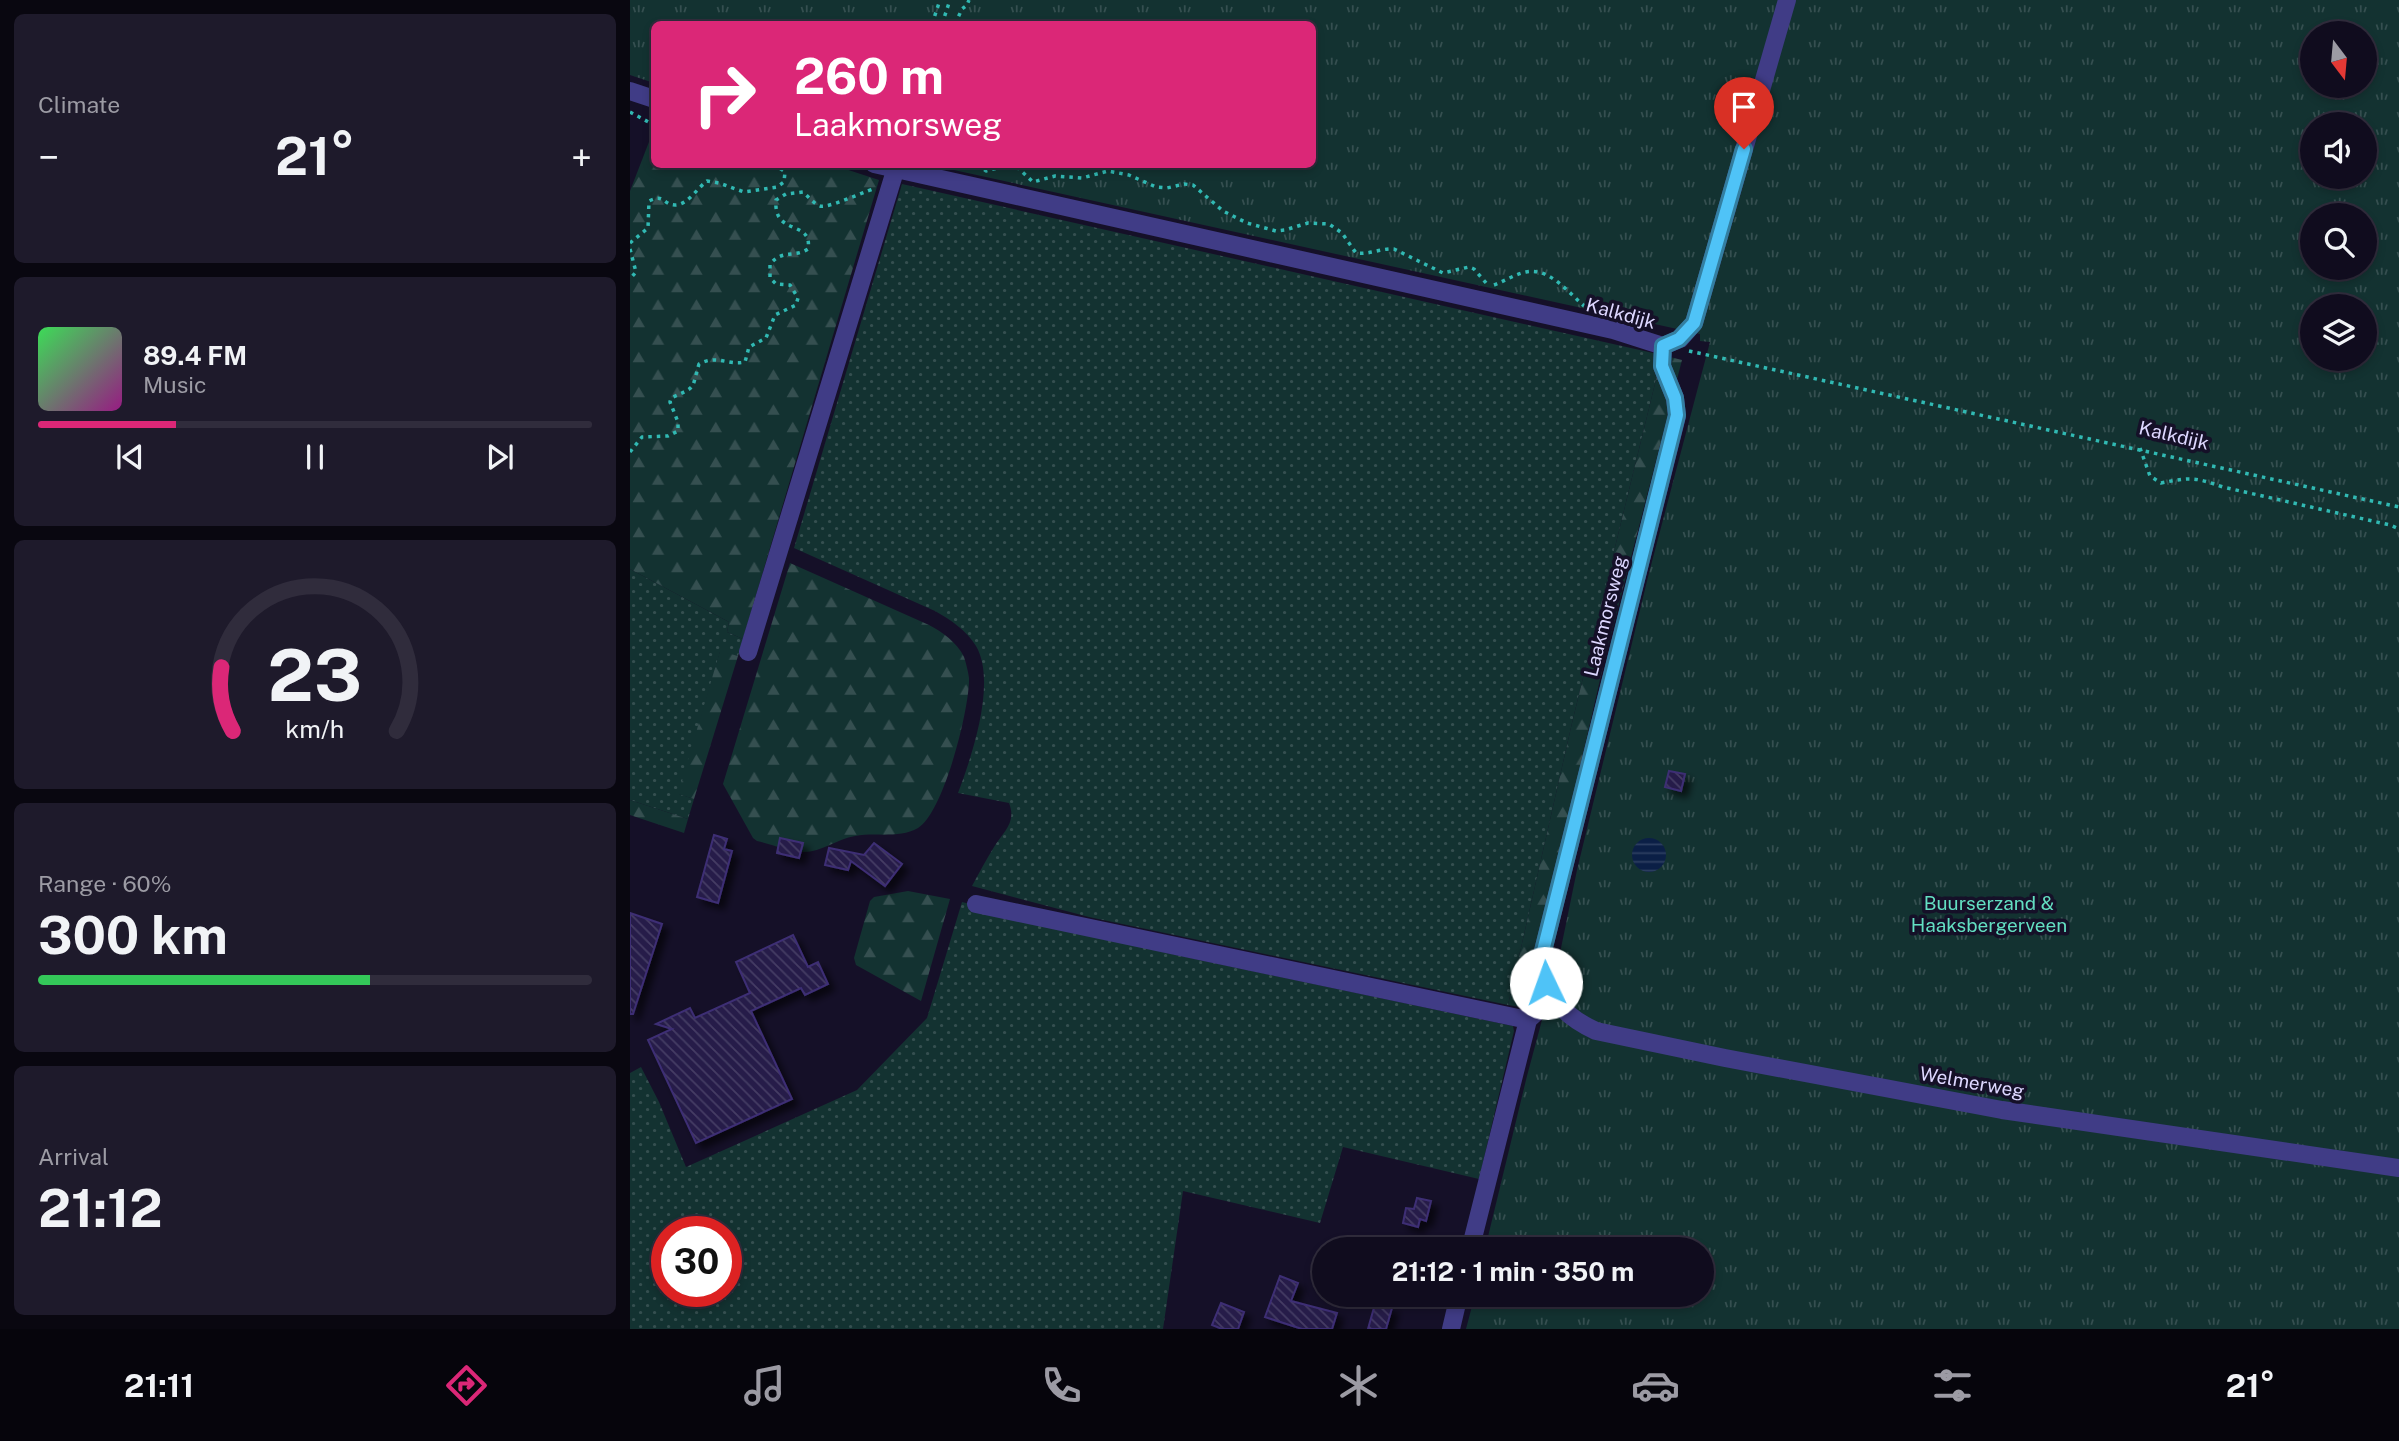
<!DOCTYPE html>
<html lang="en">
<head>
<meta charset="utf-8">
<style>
	body { margin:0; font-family:"Public Sans",sans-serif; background:#1e1a2b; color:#f1f3f6; height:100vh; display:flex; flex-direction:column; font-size:26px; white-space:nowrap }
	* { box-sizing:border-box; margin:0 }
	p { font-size:23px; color:#9c9ba4 }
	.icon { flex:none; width:38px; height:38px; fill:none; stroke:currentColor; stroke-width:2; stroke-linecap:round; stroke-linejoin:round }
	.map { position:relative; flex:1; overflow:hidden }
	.side { display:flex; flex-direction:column; gap:14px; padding:14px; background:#090710; width:630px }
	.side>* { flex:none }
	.hud { position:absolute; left:21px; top:21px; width:665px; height:147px; border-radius:10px; box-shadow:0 4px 10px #0003,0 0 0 2px #302c3c; background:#db2777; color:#fff; overflow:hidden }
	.needle { width:46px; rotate:164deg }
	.controls { position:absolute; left:1670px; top:21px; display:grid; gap:14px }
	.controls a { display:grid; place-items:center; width:77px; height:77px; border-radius:50%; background:#100c1e; box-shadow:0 4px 10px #0003,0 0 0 2px #302c3c; font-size:35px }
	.speed { position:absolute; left:21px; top:1216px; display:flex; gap:14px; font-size:35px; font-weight:700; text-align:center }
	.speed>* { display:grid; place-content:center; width:91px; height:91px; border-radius:50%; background:#100c1e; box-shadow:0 4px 10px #0003,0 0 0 2px #302c3c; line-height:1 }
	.speed .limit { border:10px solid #d22; background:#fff; color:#111 }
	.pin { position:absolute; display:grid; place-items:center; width:60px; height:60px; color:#fff; margin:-72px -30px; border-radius:50% 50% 50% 0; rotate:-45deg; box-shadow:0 0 7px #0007 }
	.pin .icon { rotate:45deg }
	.me { position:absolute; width:77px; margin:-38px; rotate:357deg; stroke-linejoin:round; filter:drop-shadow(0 0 5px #0008) }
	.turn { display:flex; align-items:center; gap:24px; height:147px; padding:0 28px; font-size:32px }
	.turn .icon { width:91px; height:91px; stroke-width:2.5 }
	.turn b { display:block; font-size:49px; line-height:60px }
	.big { font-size:52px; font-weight:700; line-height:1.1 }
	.side .widget { flex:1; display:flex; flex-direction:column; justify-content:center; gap:10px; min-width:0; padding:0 24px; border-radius:10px; background:#1e1a2b }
	.side .dial { align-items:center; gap:0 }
	.dial svg { height:182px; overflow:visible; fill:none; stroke:#302c3c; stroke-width:7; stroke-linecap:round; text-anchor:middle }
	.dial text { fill:#f1f3f6; stroke:none }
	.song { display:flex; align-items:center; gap:21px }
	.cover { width:84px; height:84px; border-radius:10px; background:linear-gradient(135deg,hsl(130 70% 55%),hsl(310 70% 35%)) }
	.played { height:7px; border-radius:4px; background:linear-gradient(90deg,#db2777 25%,#302c3c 25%) }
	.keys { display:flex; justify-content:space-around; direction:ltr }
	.heat { display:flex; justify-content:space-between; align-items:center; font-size:38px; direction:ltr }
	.charge { height:10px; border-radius:5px; background:linear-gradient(90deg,#34c759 60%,#302c3c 0) }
	.trip { position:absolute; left:682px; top:1237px; width:402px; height:70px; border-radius:35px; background:#100c1e; box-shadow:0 4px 10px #0003,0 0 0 2px #302c3c; font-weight:700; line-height:70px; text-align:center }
	.tab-bar { display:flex; height:112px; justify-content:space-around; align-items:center; background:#06050c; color:#9c9ba4 }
	.tab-bar .icon { width:49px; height:49px }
	.tab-bar .active { color:#db2777 }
	.tab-bar b { font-size:32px; color:#f1f3f6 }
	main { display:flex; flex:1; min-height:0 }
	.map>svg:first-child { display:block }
</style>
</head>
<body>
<main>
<section class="side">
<div class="widget"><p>Climate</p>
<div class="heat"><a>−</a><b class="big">21°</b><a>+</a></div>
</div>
<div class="widget">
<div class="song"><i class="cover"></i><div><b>89.4 FM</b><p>Music</p></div></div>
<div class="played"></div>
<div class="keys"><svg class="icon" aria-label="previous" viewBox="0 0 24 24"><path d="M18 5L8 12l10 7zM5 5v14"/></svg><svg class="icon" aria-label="pause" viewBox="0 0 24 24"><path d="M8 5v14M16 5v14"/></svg><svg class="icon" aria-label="next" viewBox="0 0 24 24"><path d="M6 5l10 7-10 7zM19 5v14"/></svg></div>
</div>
<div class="widget dial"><svg viewBox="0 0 100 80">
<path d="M14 69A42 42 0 1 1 86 69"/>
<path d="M14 69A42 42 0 0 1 9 41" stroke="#db2777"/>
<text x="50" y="56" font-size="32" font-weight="700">23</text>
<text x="50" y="72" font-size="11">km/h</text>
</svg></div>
<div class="widget"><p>Range · 60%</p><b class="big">300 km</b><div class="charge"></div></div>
<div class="widget"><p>Arrival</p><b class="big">21:12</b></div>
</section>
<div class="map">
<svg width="1769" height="1329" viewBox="0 0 1769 1329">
	<defs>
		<pattern id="grass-dots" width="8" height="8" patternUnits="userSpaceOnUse" patternTransform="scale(1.75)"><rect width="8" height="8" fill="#133231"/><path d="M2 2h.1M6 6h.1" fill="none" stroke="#354f50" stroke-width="1.8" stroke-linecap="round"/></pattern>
		<pattern id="forest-firs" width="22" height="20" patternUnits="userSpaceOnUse" patternTransform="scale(1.75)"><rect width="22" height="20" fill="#133231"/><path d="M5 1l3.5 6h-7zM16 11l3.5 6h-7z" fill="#354f50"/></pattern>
		<pattern id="park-tufts" width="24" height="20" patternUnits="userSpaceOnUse" patternTransform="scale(1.75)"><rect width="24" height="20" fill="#133231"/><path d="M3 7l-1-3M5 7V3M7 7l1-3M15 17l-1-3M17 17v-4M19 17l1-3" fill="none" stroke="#354f50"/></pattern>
		<pattern id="water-rules" width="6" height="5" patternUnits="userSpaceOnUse" patternTransform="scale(1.75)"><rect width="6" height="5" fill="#0b1f46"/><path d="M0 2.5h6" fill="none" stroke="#2e3f62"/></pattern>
		<pattern id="building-back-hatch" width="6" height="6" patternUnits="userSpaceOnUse" patternTransform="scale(1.75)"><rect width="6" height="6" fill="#261c49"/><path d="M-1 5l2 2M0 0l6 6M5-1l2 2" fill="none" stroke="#453c64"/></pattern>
		<filter id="shadow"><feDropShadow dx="6" dy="6" stdDeviation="3.5" flood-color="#0009"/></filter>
	</defs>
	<rect width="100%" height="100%" fill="#151028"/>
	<path fill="url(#grass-dots)" fill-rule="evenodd" d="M272,184L1032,355L942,723L878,1005L459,917L342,886C349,873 356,860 364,847C373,832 387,823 379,803L328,793C342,756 367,682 346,646C336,630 321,620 305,611L164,548Z
		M0,569L99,622L97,632L113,639L108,656L90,652L49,794L64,799L58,819L0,800Z
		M332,902L537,953L883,1026L884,1031L849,1179L713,1147L690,1223L553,1191L533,1329H0V1073L11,1067L29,1102L56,1167L227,1090L297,1018ZM37,1232H96V1292H37Z"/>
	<path fill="url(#forest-firs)" d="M24,129V164L203,165L249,180L113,639L97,632L99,622L0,569V191Z
		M1032,355L1052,360L975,658L895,1006L890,1007L878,1005L942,723Z
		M160,563L299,625C312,632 327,642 334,657C336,663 338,671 339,678C340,707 314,812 288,828C269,839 245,832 225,836C207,839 191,852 174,852C160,852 142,844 127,841L123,838L93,784Z
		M90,651L108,656L64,799L48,794Z
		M0,800L58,819L54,833L0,815Z
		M278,891L320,899L291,1001L226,965L224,958L240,901L244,897Z"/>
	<path fill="url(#park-tufts)" fill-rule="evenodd" d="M0,0H1769V1329H836L845,1295H1073V1250L855,1249L897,1076L930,953L947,870L1019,573L1080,342L1070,341V334L301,165L682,164V24H24V83L0,75ZM1682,33H1734V86H1682ZM1682,124H1734V177H1682ZM1682,215H1734V268H1682ZM1682,306H1734V359H1682Z"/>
	<path fill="url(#water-rules)" d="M1002 855a17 17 0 1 1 34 0a17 17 0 1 1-34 0Z"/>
	<path fill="url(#building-back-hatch)" stroke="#3e2f74" stroke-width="2" filter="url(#shadow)" d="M1039,771L1055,774L1051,791L1035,787Z
		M84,835L97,839L94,849L102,851L88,903L67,897Z
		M150,838L173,843L169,858L147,853Z
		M244,843L272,864L255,886L221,861L218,870L195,865L199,848L234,855Z
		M0,913L32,924L3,1014H0Z
		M163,935L178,967L188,962L198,984L175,995L171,988L121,1011L162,1099L66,1143L18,1040L42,1029L26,1024L60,1008L65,1018L120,993L106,962Z
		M787,1198L801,1201L796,1221L790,1219L788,1227L773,1223L776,1208L784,1209Z
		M650,1276L668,1283L661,1301L707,1313L702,1329H672L635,1317Z
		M591,1303L614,1312L608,1329H592L582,1325Z
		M745,1304L762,1308L756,1329H738Z"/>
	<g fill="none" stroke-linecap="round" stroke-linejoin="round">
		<path stroke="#31b9b3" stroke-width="3.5" stroke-dasharray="3.5 5" stroke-linecap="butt" d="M302,24L310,0
			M312,24L320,0
			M325,24L332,9L337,5L339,0
			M0,112L24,125
			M348,164L356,171L379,165L386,166L403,182L425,176L452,178L478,171L499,175L526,187L537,188L554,184L563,185L593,211L617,223L646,231L655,230L678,223L699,224L712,233L726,253C739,255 751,248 764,249L813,273L839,267L844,269L857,284
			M0,243L18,228L19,201C35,193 33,205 45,205C58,205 67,188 77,181L89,183L114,192L147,187L154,182L155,172C146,164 139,169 129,164
			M0,249L6,272L0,279
			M864,285C875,281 885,274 896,272C919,267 939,293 954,306
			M1059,351L1769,507
			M1510,448L1520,476L1531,483C1561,477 1564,477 1593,487L1760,525L1769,529
			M0,452L12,437L38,436L48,431V422L40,402L41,398C67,386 61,391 69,364C88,354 97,366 115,362L119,347L136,338L145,315L166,305L168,298L160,285L146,284L140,278V264C153,249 164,258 178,249C183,219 143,237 146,200L156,194L173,192C178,196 184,204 190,206C196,209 234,192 243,189"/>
		<path stroke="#403c86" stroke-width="18" d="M0,91L24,99
			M244,164L983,330L1033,346
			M1033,346L1032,366L1045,398L1047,416L913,951C913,992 929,1014 966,1031L1095,1058L1372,1110L1769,1168
			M1033,346L1050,339L1064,323L1157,0
			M118,652L265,171
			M346,904L898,1020
			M840,1250L898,1020L923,997
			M821,1329L829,1295"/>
	</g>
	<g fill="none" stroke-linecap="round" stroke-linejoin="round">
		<defs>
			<path id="route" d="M916,983L913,951L1047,415L1045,398L1032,366L1033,346L1049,339L1064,323L1114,149"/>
		</defs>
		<use href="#route" stroke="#337fa1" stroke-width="18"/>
		<use href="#route" stroke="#4fc3f7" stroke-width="12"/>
	</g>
	<g text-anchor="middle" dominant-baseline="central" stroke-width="7" stroke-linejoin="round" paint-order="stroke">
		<g font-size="19" fill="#ddd7ff" stroke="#151028">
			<text transform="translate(991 313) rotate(15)">Kalkdijk</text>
			<text transform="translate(1544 435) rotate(13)">Kalkdijk</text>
			<text transform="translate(975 616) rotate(-76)">Laakmorsweg</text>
			<text transform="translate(1342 1082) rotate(10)">Welmerweg</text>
		</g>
		<g font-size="19" fill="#63dfc2" stroke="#151028">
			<text x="1359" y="903">Buurserzand &amp;<tspan x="1359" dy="22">Haaksbergerveen</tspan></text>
		</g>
	</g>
</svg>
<div class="controls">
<a><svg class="needle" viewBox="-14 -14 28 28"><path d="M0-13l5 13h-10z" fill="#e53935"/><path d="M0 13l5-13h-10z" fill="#9c9ba4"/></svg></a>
<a><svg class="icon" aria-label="sound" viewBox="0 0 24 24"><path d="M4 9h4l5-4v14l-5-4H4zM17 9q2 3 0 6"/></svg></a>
<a><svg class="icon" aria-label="search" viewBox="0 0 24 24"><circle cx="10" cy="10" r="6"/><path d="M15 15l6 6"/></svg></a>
<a><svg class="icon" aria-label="layers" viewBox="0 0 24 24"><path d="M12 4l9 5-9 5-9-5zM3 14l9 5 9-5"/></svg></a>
</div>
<div class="speed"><div class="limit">30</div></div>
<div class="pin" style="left:1114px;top:149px;background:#d93025"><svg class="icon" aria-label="arrive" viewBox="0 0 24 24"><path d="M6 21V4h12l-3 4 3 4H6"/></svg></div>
<svg class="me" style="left:916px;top:983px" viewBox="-20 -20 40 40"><circle r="19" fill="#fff"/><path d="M0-13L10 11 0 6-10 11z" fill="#4fc3f7"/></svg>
<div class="trip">21:12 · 1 min · 350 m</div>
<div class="hud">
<div class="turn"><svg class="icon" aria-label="right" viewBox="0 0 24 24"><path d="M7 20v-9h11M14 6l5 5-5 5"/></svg><div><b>260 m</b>Laakmorsweg</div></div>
</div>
</div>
</main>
<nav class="tab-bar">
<b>21:11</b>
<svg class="icon active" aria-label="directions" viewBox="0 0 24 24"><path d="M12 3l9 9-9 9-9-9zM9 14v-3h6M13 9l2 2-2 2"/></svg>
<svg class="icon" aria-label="music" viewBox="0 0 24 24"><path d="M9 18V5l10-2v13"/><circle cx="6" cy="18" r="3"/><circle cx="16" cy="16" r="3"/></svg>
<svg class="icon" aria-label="phone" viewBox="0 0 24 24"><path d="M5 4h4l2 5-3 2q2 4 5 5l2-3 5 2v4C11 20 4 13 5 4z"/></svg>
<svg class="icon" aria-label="climate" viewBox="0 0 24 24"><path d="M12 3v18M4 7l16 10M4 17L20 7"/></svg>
<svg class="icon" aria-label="car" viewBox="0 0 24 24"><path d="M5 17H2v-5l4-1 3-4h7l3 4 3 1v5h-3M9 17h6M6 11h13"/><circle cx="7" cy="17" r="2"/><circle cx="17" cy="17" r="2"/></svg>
<svg class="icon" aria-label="filters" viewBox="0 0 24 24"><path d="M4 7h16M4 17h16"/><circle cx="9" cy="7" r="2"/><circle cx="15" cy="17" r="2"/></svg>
<b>21°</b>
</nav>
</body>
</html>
